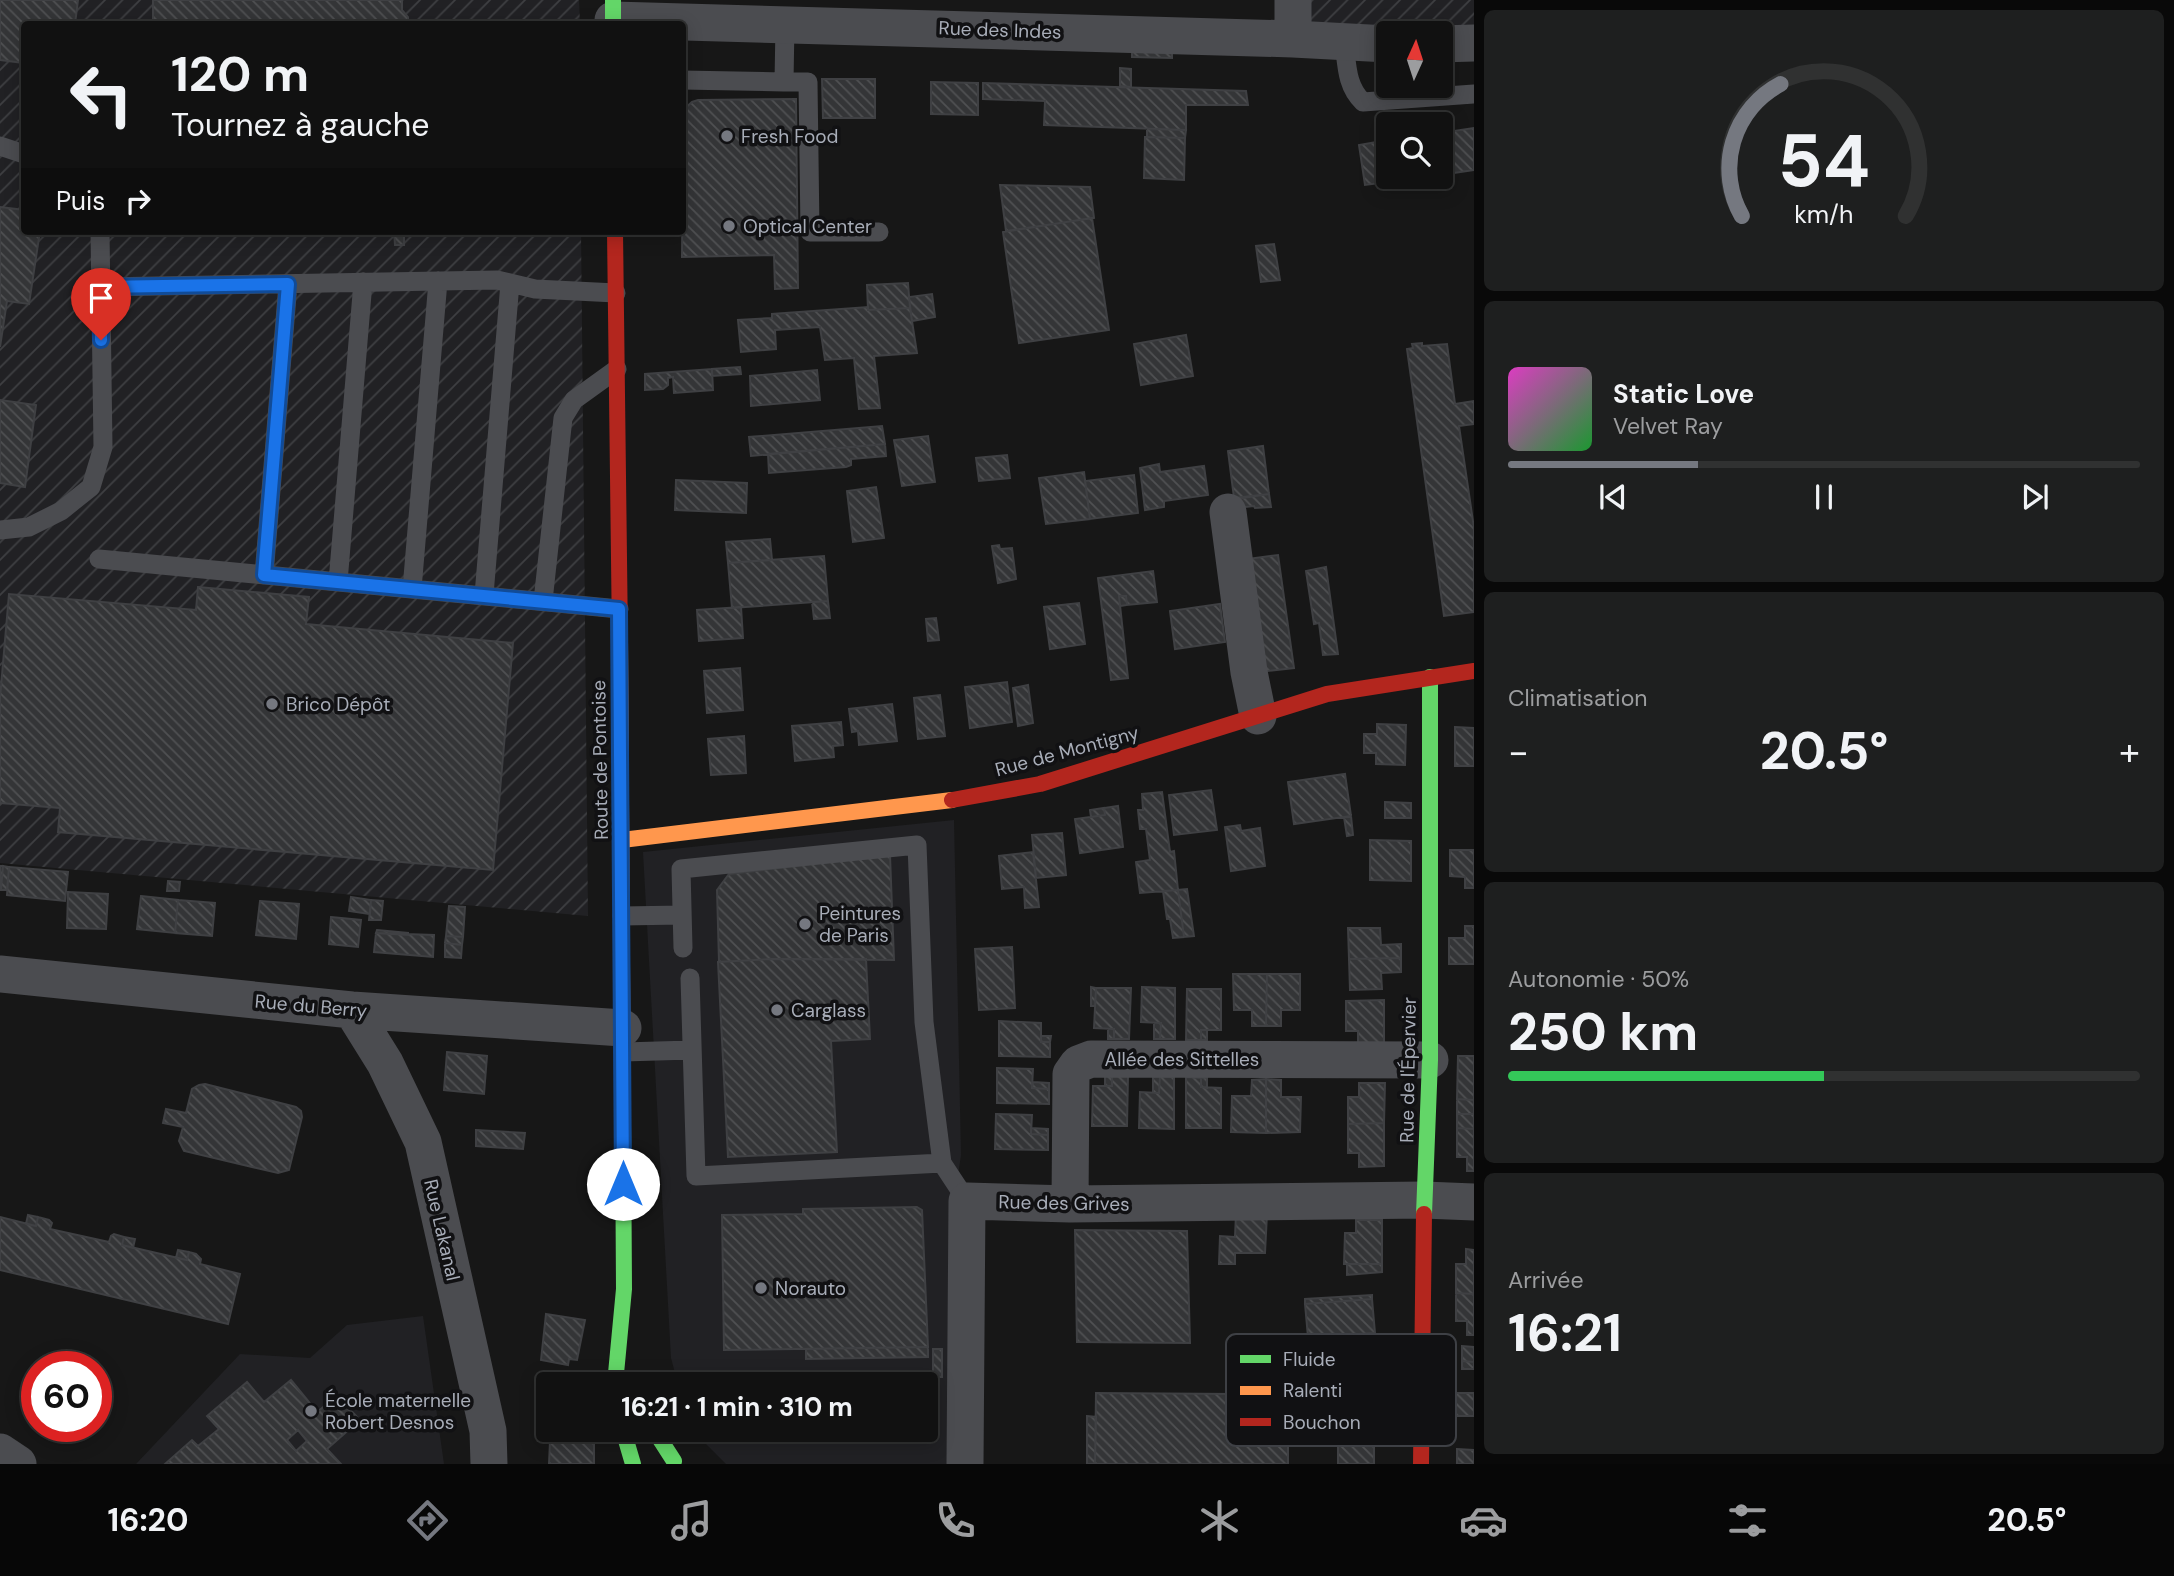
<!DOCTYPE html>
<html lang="fr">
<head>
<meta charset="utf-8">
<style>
	body { margin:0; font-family:"DM Sans",sans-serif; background:#1e1f1f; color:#f1f3f6; height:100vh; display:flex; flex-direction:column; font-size:26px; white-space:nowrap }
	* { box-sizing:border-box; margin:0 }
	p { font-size:23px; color:#9c9d9f }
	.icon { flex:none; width:38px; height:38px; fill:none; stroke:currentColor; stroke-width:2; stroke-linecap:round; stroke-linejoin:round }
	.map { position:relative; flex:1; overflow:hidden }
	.drawer { display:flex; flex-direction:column; gap:10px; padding:10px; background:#090909; width:700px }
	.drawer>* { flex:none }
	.guide { position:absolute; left:21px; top:21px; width:665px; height:214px; border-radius:7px; box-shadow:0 4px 18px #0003,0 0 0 2px #303131; background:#111; color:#f1f3f6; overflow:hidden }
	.needle { width:46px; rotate:3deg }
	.buttons { position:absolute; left:1376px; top:21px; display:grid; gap:14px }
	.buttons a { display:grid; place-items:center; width:77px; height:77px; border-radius:7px; background:#111; box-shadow:0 4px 18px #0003,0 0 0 2px #303131; font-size:35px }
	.speed { position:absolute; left:21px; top:1351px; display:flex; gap:14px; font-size:35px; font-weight:700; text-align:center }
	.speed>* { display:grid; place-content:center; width:91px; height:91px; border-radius:50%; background:#111; box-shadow:0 4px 18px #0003,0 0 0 2px #303131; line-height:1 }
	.speed .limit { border:10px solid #d22; background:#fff; color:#111 }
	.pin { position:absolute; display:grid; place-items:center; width:60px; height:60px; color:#fff; margin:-72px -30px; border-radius:50% 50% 50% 0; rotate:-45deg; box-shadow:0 0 7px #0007 }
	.pin .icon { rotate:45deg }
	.me { position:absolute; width:77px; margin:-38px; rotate:0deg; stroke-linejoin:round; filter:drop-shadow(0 0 5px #0008) }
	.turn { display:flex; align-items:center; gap:24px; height:147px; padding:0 35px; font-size:32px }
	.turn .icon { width:91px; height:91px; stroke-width:2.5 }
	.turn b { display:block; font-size:49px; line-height:60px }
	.then { display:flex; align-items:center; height:66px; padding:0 35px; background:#0003; gap:14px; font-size:26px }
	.big { font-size:52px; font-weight:700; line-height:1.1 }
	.drawer .card { flex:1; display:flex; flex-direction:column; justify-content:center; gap:10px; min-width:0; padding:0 24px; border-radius:10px; background:#1e1f1f }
	.drawer .dial { align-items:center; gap:0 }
	.dial svg { height:182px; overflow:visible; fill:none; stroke:#303131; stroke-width:7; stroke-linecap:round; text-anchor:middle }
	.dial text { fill:#f1f3f6; stroke:none }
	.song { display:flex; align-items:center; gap:21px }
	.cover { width:84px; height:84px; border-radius:10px; background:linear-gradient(135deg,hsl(310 70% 55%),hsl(130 70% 35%)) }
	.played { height:7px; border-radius:4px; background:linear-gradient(90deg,#757880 30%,#303131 30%) }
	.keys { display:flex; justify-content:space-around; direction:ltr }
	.heat { display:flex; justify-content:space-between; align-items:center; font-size:38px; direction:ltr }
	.charge { height:10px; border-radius:5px; background:linear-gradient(90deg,#34c759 50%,#303131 0) }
	.trip { position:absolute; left:536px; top:1372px; width:402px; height:70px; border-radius:7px; background:#111; box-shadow:0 4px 18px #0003,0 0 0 2px #303131; font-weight:700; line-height:70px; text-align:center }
	.dock { display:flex; height:112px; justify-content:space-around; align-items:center; background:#070707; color:#9c9d9f }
	.dock .icon { width:49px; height:49px }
	.dock .active { color:#757880 }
	.dock b { font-size:32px; color:#f1f3f6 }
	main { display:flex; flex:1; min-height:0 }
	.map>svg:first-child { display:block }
</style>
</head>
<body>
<main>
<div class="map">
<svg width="1474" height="1464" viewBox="0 0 1474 1464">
	<defs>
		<pattern id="industrial-furrows" width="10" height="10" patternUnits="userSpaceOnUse" patternTransform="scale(1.75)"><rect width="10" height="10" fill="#212124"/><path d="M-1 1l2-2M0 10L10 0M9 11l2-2" fill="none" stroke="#3e3f42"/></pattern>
		<pattern id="building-back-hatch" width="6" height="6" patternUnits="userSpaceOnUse" patternTransform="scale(1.75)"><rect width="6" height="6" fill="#343537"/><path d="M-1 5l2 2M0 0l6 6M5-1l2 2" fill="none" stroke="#4f5052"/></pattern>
	</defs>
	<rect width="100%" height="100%" fill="#171717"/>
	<path fill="#212124" d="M954,820L961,1155L952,1217L948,1464H726L692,1430H926V1384H678L671,1358L643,852Z
		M423,1316L444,1464H136L240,1354L310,1358L347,1325Z"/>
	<path fill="url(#industrial-furrows)" d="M0,0H579L580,24H24V231H581L588,916L0,863Z
		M1311,0H1474V28L1311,31Z"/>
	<path fill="url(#building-back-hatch)" stroke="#3f4043" stroke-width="2" fill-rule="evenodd" d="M0,0H78L75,24H24V63L0,60Z
		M153,0H402V10L408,17V24H153Z
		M1132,45H1172V58L1132,57Z
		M1120,68L1131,69V87L1120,86Z
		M822,79H875V118H823Z
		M931,82L978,83V115L931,114Z
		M983,83L1246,91L1248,105H1186V130L1044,125L1045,101L983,99Z
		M796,99L798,288L775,289L774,255L682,257L683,110L692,102L698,100Z
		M1430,115L1431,124H1409V118Z
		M1474,128V170L1440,175V133Z
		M1147,129L1186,130L1185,138L1147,137Z
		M1145,137L1185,138L1184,180L1144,178Z
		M1388,140V177H1428L1365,185L1359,145Z
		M1000,185L1090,187L1094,218L1006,231Z
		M0,207L24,210V231H40L29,304L7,301L0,347Z
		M1092,218L1109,330L1019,343L1003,232Z
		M394,231H404V245H395Z
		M1274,244L1280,280L1261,282L1256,246Z
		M908,283L910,308L868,310L867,285Z
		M932,294L935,317L912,321L909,297Z
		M868,307V310L910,308L917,353L874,356L880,408L859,409L854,358L825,360L820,327L775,330L776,349L741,352L738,320L772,318V314Z
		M1186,335L1193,376L1141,385L1134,344Z
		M1422,343V346L1447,344L1455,404L1474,401V424L1459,426L1474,528V612L1444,616L1407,349L1413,348L1412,344Z
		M740,367L741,374L712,376V369Z
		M712,369L713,390L674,393L673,377L668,378V385L663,389L645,390V374Z
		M817,370L820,400L751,406L750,376Z
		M0,400L36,405L25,487L0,483Z
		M882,426L885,444L751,456L749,437Z
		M928,436L935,482L902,486L894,440Z
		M885,444L886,456L851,459V465L846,467L769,473L768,454Z
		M1263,446L1269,494L1234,498L1228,451Z
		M1007,455L1010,478L979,481L976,458Z
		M1159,464L1160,472L1204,466L1208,495L1164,501V507L1145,510L1140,468Z
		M1084,472L1090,519L1046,524L1039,478Z
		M1134,475L1138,513L1090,519L1085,481Z
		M676,480L747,483L746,513L675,510Z
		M876,487L884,538L853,542L847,491Z
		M1269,494L1271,507L1255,508L1254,506L1237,508L1236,499Z
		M770,539L772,560L728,563L726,542Z
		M999,545L1000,549L1012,548L1016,579L998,583L992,546Z
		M1278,555L1294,668L1258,672L1247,559Z
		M824,556L828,601L732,608L728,563Z
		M1326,567L1338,654L1323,655L1319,623L1314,624L1306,571Z
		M1153,571L1157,602L1127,605L1126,596H1119L1128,678L1111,680L1098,578Z
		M198,587L309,597L306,624L513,643L493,870L58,832L60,808L0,803V698L9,594L196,610Z
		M1119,596H1126L1127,605L1120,606Z
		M828,601L830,618L814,619L812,602Z
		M1079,603L1085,644L1050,649L1044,607Z
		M1220,604L1225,642L1175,649L1170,611Z
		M741,607L743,638L699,641L697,610Z
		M936,618L939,640L928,641L926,619Z
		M740,668L743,710L707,713L704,671Z
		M1007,682L1012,722L970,728L965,687Z
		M1028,685L1033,723L1018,726L1013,688Z
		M940,695L945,736L918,739L914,698Z
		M892,704L897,741L859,745L858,731L852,732L849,709Z
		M841,722L843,745L833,746L834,757L795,761L792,726Z
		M1377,724L1406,725L1405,765L1376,764V753H1364V734H1377Z
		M1455,727L1474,728V766H1455Z
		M744,736L746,773L711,775L708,739Z
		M1345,774L1351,816L1294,824L1288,782Z
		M1211,790L1217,830L1174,835L1169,795Z
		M1162,792L1170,852L1174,851L1178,890L1140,893L1136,862L1150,860L1146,829H1140L1138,810H1143L1142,794Z
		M1385,802L1411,803V818H1385Z
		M1118,806L1123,847L1080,853L1075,819L1105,815L1104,808Z
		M1104,808L1105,815L1091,817L1090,810Z
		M1351,816L1353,835L1347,836L1344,817Z
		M1240,825L1241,831L1260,828L1265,866L1231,871L1225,827Z
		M1062,833L1066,875L1036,878L1032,835Z
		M1370,840L1411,841V881L1370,880Z
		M1450,850H1474V888H1465V877L1450,876Z
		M1033,852L1039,907L1025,908L1024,887L1002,889L999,856Z
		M890,855L894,960L772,959L719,962L717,890L729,874Z
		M0,866H3L1,890H0Z
		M3,866L9,867L7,890H1Z
		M9,867L68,872L65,901L7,895Z
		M168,881L180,882L179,891H167Z
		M1187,889L1194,936L1184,937L1178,890Z
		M1178,890L1184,937L1173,938L1170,919H1167L1163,891Z
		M68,892L108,894L106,929L67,928Z
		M141,896L178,900L175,933L137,929Z
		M351,897L371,900L370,914L349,911Z
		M178,900L215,903L212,936L175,933Z
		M371,900L383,901L381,920H369Z
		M260,901L299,904L296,939L256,935Z
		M449,906L465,907L463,937L446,936Z
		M331,917L361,920L358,947L329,944Z
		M1465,926H1474V964H1449V938H1465Z
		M1348,928H1380L1381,945L1401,944V958L1349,959Z
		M377,930L408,933V935L376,933Z
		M376,933L434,935L433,957L374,952Z
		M446,936L463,937L462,945L445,943Z
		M445,943L462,945L461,958L445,957Z
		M1012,947L1015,1008L979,1010L975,949Z
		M1401,958V972L1381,973L1382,989L1350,990L1349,959Z
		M772,959H866L870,1039L831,1041L837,1152L728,1157L718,962Z
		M1233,974H1267L1266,1026H1252V1010H1234Z
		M1267,974H1300V1010H1281V1026H1266Z
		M1091,987L1096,988L1095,1006H1091Z
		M1142,987L1175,988V1039H1160L1161,1023L1141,1022Z
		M1096,988H1131L1129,1039H1114V1029L1094,1028Z
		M1187,989H1221V1030H1201V1040H1186Z
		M1384,1000V1045H1358V1031H1346V1001Z
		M999,1021L1041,1023V1042H1050V1057L999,1056Z
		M1154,1023H1161L1160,1039H1154Z
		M1108,1029H1114V1039H1108Z
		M1201,1030H1207V1040H1201Z
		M1041,1036H1051L1050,1042H1041Z
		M447,1052L487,1056L484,1094L444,1090Z
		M1458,1056H1474V1100L1457,1099Z
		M997,1068L1033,1069L1032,1088L1049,1089V1104L997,1103Z
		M1105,1076H1112V1086H1105Z
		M1112,1076H1128L1127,1126H1092L1093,1086H1112Z
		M1160,1076L1174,1077V1129L1139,1128L1140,1092L1159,1093Z
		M1160,1076L1159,1093H1153V1077Z
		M1186,1077L1201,1078V1087L1221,1088V1128H1186Z
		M1207,1077V1088L1201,1087V1078Z
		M1266,1079V1133L1231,1132L1232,1096H1251L1252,1080Z
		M1266,1079L1281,1080V1097H1301L1300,1132L1266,1133Z
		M1033,1082L1049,1083V1089L1032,1088Z
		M1359,1083H1385L1384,1123L1348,1124V1097H1359Z
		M205,1084L296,1107L301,1111L302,1117L289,1170L278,1173L184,1151L179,1141L183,1127L163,1123L166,1109L186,1113L192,1089L199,1085Z
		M1457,1099L1474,1100V1114H1457Z
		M996,1114L1032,1115L1031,1134L1048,1135V1150L995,1149Z
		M1457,1114H1474V1129L1457,1128Z
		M1384,1123V1166L1359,1167V1153H1348V1124Z
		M1031,1128L1048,1129V1135L1031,1134Z
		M1457,1128L1474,1129V1171H1467V1157H1457Z
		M476,1130L525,1133L523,1149L476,1146Z
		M917,1207L922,1210L928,1347L724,1350L722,1215L803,1214V1209Z
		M1236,1213L1267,1214L1265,1253H1235V1264H1219L1220,1236L1235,1237Z
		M28,1215L38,1217L36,1226L26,1224Z
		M0,1217L36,1226L38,1217L49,1220L52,1223L50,1229L109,1242L111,1236L114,1234L124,1237L122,1245L187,1260L189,1252L196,1254L201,1259L200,1264L240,1274L228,1324L0,1270Z
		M1356,1220H1382V1264H1344L1345,1233H1356Z
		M1075,1230L1187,1231L1190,1343L1077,1342Z
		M124,1237L135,1239L133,1248L122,1245Z
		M1466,1249L1474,1250V1294L1456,1293V1264H1466Z
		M178,1250L189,1252L187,1260L176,1258Z
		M1347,1264H1382V1272L1347,1275Z
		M1456,1293L1474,1294V1335H1467V1321H1456Z
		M1372,1295V1299L1305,1304V1299Z
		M1372,1299L1375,1333L1308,1337L1305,1304Z
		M546,1314L585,1320L577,1360L569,1359L568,1365L541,1360Z
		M1462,1346L1474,1347V1362L1462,1361Z
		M928,1347V1357L806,1359V1349Z
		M933,1349H942V1377H933Z
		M1462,1361L1474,1362V1369H1462Z
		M1238,1370L1288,1371V1464H1095L1096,1393L1237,1394Z
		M291,1380L317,1412L337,1396L360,1420L327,1449L341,1464H165L192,1440L198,1446L219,1429L207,1416L247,1382L264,1402ZM298,1430L307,1441L296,1451L287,1440Z
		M1438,1393H1474V1416H1438Z
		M1087,1416L1096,1417L1095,1464H1087Z
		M1338,1422L1379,1423L1378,1444L1374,1443V1464H1338Z
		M565,1430H594V1464H549L550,1441L564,1442Z
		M1457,1449L1474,1450V1464H1457Z"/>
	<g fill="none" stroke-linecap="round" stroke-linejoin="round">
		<path stroke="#4b4c50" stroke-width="19" d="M1344,42C1347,64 1346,86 1363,102L1474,94
			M682,80L784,82L785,24
			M784,82H808L810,232H879
			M0,146L24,154
			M100,287L497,280L535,289L616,293
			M0,530L29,527L61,511L91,487L103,447L100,231
			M99,559L619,609
			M264,575L288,284
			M338,582L363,282
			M412,589L438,281
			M484,595L510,283
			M543,601L563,418L574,400L617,369
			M622,916L682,915
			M683,948L681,869L917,845L924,1022L942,1163L967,1201
			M690,978L696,1176L942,1163
			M623,1052L692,1050"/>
		<path stroke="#4b4c50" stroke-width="37" d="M1293,0V39
			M613,20L1293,39L1388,44
			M1440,44L1474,43
			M1228,512L1249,672L1258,716
			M0,974L352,1010L623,1028
			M352,1010L385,1063L423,1142L488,1431L489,1464
			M1070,1204L1071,1074L1078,1064L1091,1059L1430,1060
			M0,1452L18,1464
			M965,1464L967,1201L1070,1204L1424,1200L1474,1202"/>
		<path stroke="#63d668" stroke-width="16" d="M613,0V24
			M1424,1214L1430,1060V677
			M615,1384L624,1289L623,1125
			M623,1430L633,1464
			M654,1430L674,1461"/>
		<path stroke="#ff974d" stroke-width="16" d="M620,640L623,1125
			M622,840L952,800"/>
		<path stroke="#b3261e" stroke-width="16" d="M615,231L620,640
			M952,800L1040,784L1327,694L1474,671
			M1421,1464L1424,1214"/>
	</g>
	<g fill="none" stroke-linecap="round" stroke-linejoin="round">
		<defs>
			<path id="route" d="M101,340L100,287L288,284L264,575L619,609L623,1184"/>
		</defs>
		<use href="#route" stroke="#114b97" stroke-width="18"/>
		<use href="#route" stroke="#1a73e8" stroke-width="12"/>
	</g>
	<g fill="#757880" stroke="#111113" stroke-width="2.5">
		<circle cx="727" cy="136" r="7"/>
		<circle cx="729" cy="226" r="7"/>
		<circle cx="272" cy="704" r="7"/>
		<circle cx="805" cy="924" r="7"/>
		<circle cx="777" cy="1010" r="7"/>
		<circle cx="761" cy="1288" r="7"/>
		<circle cx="311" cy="1411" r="7"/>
	</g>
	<g text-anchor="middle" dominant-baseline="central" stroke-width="7" stroke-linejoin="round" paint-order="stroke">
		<g font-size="19" fill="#a8adb8" stroke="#111113">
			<text transform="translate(1000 30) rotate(2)">Rue des Indes</text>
			<text transform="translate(1067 751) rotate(-15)">Rue de Montigny</text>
			<text transform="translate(600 760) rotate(-91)">Route de Pontoise</text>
			<text transform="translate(311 1006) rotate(5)">Rue du Berry</text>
			<text x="1182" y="1059">Allée des Sittelles</text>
			<text transform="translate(1408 1070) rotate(-89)">Rue de l'Épervier</text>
			<text transform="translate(1064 1203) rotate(1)">Rue des Grives</text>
			<text transform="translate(442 1230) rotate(77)">Rue Lakanal</text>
		</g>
		<g font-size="19" fill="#a8adb8" stroke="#111113" text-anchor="start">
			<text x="741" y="136">Fresh Food</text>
			<text x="743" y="226">Optical Center</text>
			<text x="286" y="704">Brico Dépôt</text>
			<text x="819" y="913">Peintures<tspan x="819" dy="22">de Paris</tspan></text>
			<text x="791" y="1010">Carglass</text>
			<text x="775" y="1288">Norauto</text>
			<text x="325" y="1400">École maternelle<tspan x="325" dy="22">Robert Desnos</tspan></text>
		</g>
	</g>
	<rect x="1226" y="1334" width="230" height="112" rx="10" fill="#111113" stroke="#3e4045" stroke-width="2"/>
	<rect x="1240" y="1355" width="31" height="8" fill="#63d668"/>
	<rect x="1240" y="1386" width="31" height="9" fill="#ff974d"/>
	<rect x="1240" y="1418" width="31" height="8" fill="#b3261e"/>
	<g font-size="19" fill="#a8adb8">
		<text x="1283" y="1366">Fluide</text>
		<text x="1283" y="1397">Ralenti</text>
		<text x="1283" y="1429">Bouchon</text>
	</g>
</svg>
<div class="buttons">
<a><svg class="needle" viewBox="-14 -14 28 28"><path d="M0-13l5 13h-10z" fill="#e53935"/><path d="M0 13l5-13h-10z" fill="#9c9d9f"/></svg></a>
<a><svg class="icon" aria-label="search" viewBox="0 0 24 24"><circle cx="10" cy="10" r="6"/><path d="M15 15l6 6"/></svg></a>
</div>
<div class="speed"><div class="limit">60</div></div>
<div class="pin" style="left:101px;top:340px;background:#d93025"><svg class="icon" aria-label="arrive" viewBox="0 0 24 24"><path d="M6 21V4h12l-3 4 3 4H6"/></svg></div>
<svg class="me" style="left:623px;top:1184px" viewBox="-20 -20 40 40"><circle r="19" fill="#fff"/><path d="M0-13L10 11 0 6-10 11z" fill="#1a73e8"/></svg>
<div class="trip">16:21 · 1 min · 310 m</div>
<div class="guide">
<div class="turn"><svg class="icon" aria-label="left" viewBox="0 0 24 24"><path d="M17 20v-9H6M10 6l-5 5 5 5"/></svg><div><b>120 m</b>Tournez à gauche</div></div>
<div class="then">Puis<svg class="icon" aria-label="right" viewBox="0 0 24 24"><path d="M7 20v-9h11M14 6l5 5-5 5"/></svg></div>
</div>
</div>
<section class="drawer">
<div class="card dial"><svg viewBox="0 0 100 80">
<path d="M14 69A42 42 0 1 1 86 69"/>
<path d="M14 69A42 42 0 0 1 31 11" stroke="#757880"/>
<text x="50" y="56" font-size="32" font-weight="700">54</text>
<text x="50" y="72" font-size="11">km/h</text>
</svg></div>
<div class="card">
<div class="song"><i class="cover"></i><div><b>Static Love</b><p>Velvet Ray</p></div></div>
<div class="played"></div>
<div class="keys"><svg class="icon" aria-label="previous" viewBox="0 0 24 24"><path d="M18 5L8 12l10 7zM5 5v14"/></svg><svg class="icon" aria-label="pause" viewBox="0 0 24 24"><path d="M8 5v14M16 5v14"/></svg><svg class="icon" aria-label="next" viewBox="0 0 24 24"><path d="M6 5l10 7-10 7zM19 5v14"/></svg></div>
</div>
<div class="card"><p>Climatisation</p>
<div class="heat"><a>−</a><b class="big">20.5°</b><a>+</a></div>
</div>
<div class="card"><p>Autonomie · 50%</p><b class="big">250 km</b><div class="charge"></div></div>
<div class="card"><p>Arrivée</p><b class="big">16:21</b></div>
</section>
</main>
<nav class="dock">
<b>16:20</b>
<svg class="icon active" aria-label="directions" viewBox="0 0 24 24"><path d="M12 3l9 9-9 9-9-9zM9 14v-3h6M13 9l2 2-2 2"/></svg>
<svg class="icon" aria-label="music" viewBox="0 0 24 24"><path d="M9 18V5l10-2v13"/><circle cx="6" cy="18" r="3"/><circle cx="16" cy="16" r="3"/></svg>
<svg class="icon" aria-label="phone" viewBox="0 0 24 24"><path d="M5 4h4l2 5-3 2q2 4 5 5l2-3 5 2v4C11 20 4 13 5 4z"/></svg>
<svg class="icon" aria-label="climate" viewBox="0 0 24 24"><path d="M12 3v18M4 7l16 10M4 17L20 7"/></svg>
<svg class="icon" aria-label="car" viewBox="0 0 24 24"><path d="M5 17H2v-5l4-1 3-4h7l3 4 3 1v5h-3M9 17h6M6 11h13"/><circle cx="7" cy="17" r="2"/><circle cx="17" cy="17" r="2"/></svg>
<svg class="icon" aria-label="filters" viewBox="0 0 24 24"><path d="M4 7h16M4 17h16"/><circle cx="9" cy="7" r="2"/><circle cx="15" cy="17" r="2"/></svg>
<b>20.5°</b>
</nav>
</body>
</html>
